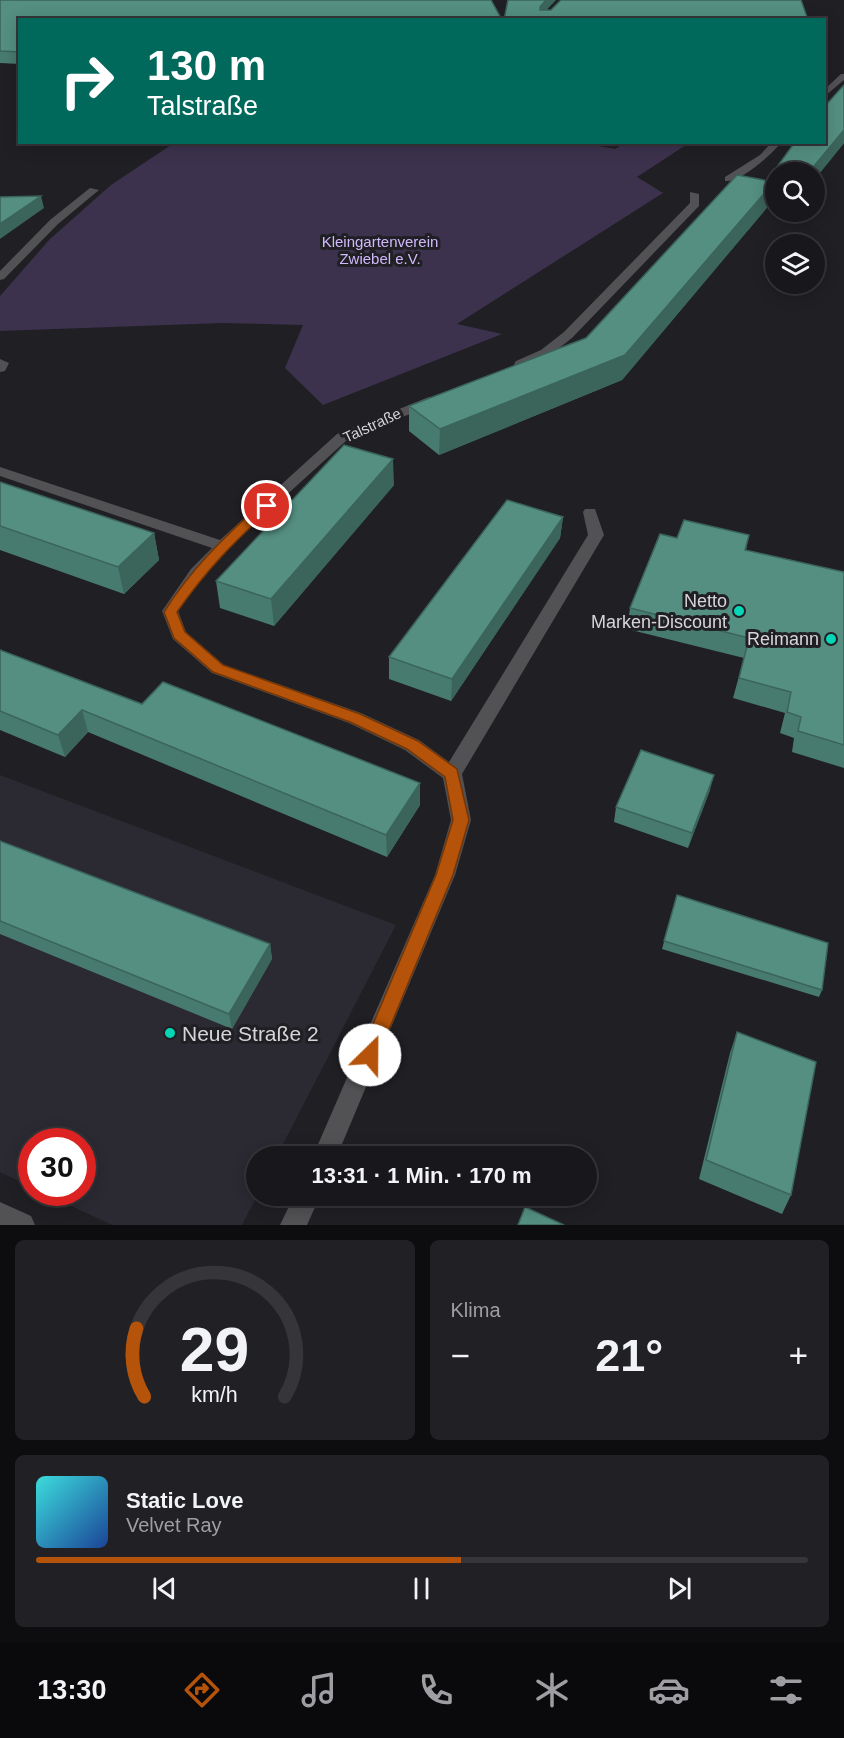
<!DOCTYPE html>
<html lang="de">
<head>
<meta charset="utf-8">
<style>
	body { margin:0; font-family:Arial,sans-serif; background:#212024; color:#f1f3f6; height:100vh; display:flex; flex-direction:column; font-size:22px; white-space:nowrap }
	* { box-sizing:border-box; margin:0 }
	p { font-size:20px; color:#9f9fa3 }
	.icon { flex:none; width:33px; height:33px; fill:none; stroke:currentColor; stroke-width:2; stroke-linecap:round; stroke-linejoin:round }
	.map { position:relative; height:1225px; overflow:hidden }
	.details { display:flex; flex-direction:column; gap:15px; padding:15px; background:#0d0d0f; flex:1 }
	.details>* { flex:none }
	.guide { position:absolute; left:18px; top:18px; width:808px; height:126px; border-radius:0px; box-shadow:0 3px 15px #0003,0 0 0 2px #36363a; background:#00695c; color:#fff; overflow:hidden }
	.buttons { position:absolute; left:765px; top:162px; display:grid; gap:12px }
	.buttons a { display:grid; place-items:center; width:60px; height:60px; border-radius:50%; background:#18171b; box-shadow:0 3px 15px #0003,0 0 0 2px #36363a; font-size:30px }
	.speed { position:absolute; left:18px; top:1128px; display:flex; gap:12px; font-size:30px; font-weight:700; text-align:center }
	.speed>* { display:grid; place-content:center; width:78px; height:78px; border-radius:50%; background:#18171b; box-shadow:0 3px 15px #0003,0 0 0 2px #36363a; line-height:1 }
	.speed .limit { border:9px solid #d22; background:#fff; color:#111 }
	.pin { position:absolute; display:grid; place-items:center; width:51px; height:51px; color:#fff; margin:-26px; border:3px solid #fff; border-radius:50%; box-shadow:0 2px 6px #0007 }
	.me { position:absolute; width:66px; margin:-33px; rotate:23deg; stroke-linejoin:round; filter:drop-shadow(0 0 4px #0008) }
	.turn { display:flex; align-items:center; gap:21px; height:126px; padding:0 30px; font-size:27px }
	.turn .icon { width:78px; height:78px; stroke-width:2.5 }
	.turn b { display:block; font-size:42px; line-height:51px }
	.big { font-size:45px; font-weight:600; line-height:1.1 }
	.details .tile { flex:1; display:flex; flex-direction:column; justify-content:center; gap:9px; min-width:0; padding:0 21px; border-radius:9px; background:#212024 }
	.details .dial { align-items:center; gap:0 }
	.dial svg { height:156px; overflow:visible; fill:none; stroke:#36363a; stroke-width:7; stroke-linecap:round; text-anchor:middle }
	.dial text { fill:#f1f3f6; stroke:none }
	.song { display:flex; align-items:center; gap:18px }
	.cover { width:72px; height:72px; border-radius:9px; background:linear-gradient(135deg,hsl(180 70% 55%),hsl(220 70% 35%)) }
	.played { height:6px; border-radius:3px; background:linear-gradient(90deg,#b45309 55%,#36363a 55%) }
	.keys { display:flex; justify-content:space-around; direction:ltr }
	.heat { display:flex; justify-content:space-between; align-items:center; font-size:33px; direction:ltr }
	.details .tiles { flex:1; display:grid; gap:15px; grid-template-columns:1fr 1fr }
	.tile:last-child { grid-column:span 2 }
	.trip { position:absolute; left:246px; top:1146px; width:351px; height:60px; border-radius:30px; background:#18171b; box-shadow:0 3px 15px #0003,0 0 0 2px #36363a; font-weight:600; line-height:60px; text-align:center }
	.tabs { display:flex; height:96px; justify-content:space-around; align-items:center; background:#0a090b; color:#9f9fa3 }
	.tabs .icon { width:42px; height:42px }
	.tabs .active { color:#b45309 }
	.tabs b { font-size:27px; color:#f1f3f6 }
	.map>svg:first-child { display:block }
</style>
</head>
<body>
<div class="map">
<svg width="844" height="1225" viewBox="0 0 844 1225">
	<rect width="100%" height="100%" fill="#201f24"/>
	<path fill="#2b2932" d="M0,775L396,925L277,1156H256L257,1196L242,1225H112L44,1193L82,1192V1142H32L31,1187L0,1172Z"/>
	<path fill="#3c324d" d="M578,142L615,149L625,143H689L637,177L663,193L457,324L502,334L323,405L285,368L303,325L222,323L0,331V296L50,239L111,185L174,143Z"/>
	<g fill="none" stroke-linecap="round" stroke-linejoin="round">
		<path fill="#525154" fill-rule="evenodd" d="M841,74H844V80L825,96V89Z
			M772,142H782C772,154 740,183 725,181V177L760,155Z
			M90,188L99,190L58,224L4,279L0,280V271L50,220Z
			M690,192L699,194V206L572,338C559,348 533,370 516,367L514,364L516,361L541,350L564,332L690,203Z
			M0,359L9,363L5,371L0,372Z
			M429,397L436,401L434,404L347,440L227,549L203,577L178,611L186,632L224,665L361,713L419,740L449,762L588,535L583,512L585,509H595L604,535L462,774L471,820L455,875L337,1156H313L435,875L451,820L443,778L405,750L349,723L212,673L173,639L162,611L191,569L212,548L0,476V467L220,540L337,434Z
			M294,1196H320L307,1225H280Z
			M0,1202L31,1216L35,1225H0Z"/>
	</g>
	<path fill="#487b6f" d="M0,0L20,20V64L0,63Z
		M844,85V143L814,180V172H776L777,167Z
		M776,174V186H773L770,204L622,380L439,455L409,431V406L586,338L774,182Z
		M0,482L154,533L159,560L124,594L0,550Z
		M394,485L274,626L220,608L216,581Z
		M563,517L560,538L451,701L389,679V657Z
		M749,535L746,550L844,572V768L792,752L794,738L780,733L785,713L733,698L744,658L627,629L630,608L677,538Z
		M0,650L142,704L420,783V805L387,857L88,732L65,757L0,730Z
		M710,790L688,848L614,822L616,807Z
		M0,841L270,944L272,959L232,1029L0,934Z
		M677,895L822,990L819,997L662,949Z
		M737,1032L791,1195L782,1214L699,1179L730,1053Z"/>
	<path fill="#3b645a" d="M546,0H556L539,18L540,7Z
		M844,130V143L814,180V172H809Z
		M774,182L770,204L622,380L439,455L440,429L625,355Z
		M41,196L44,208L0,239V224Z
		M393,459L394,485L274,626L271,599Z
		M563,517L560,538L451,701L452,679Z
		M154,533L159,560L124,594L118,567Z
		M82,710L88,732L65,757L58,735Z
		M714,775L710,790L688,848L692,833Z
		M420,783V805L387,857L386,835Z
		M270,944L272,959L232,1029L229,1014Z"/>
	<path fill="#548f81" stroke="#3b645a" stroke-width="1.5" d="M0,0H491L502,20H20V52L0,51Z
		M508,0H546L540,7V10H551L561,0H801L808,20H504Z
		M844,85V130L809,172L777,167L795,142H825V106Z
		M737,175L774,182L625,355L440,429L409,406L586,338Z
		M41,196L0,224V197Z
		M344,445L393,459L271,599L216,581Z
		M0,482L154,533L118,567L0,526Z
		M507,500L563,517L452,679L389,657Z
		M684,520L749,535L745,550L844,572V745L798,731L801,717L787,712L791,692L739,678L749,638L630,608L660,534L677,538Z
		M0,650L142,704L163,682L420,783L386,835L82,710L58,735L0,711Z
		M641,750L714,775L692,833L616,807Z
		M0,841L270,944L229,1014L0,921Z
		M677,895L828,943L822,990L664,941Z
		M737,1032L816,1062L791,1195L706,1160Z
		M525,1207L564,1225H518Z"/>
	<path fill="#b45309" stroke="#753606" stroke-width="1.5" d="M267,502L271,503V508C233,543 207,569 177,612L185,632L223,665L360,714L418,741L457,769L469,820L453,875L376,1061L370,1064L363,1061L360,1055L436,875L453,820L445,777L407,749L350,722L213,672L174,638L164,612C191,569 225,536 262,503Z"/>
	<g fill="#06d5b6" stroke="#201f24" stroke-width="2">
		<circle cx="739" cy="611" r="6"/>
		<circle cx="831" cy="639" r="6"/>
		<circle cx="170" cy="1033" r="6"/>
	</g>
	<g text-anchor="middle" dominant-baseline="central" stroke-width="6" stroke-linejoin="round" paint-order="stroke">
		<g font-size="15" fill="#cfb8fb" stroke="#201f24">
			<text x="380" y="241">Kleingartenverein<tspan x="380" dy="17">Zwiebel e.V.</tspan></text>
		</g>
		<g font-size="15" fill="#d6d5d8" stroke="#201f24">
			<text transform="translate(372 425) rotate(-25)">Talstraße</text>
		</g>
		<g font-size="18" fill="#d6d5d8" stroke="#201f24" text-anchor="end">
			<text x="727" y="601">Netto<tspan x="727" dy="21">Marken-Discount</tspan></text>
			<text x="819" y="639">Reimann</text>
		</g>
		<g font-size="21" fill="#d6d5d8" stroke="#201f24" text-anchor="start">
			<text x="182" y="1033">Neue Straße 2</text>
		</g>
	</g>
</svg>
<div class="buttons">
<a><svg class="icon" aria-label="search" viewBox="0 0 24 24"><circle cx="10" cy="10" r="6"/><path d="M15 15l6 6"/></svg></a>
<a><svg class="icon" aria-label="layers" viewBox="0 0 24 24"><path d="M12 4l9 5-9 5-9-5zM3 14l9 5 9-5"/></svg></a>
</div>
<div class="speed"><div class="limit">30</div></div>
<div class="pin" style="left:267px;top:506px;background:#d93025"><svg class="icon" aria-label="arrive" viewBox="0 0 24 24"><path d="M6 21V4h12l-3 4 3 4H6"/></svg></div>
<svg class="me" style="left:370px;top:1055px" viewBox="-20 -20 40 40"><circle r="19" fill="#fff"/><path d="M0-13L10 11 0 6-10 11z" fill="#b45309"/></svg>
<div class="trip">13:31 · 1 Min. · 170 m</div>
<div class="guide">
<div class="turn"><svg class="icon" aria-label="right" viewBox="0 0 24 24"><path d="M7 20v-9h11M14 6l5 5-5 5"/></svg><div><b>130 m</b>Talstraße</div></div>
</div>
</div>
<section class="details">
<div class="tiles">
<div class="tile dial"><svg viewBox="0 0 100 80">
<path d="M14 69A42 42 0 1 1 86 69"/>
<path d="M14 69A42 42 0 0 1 10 34" stroke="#b45309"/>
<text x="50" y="56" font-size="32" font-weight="700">29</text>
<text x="50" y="72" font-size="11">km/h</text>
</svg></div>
<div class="tile"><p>Klima</p>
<div class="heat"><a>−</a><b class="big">21°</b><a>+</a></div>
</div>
<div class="tile">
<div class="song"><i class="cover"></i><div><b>Static Love</b><p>Velvet Ray</p></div></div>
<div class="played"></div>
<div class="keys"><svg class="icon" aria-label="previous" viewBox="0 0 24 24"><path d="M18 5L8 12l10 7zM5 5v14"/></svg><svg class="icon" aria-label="pause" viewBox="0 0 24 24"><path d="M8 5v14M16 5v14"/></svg><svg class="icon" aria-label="next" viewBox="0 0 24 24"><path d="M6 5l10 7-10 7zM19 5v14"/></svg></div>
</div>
</div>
</section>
<nav class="tabs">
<b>13:30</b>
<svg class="icon active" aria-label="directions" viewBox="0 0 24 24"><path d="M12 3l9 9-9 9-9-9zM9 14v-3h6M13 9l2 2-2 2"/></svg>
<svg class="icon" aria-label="music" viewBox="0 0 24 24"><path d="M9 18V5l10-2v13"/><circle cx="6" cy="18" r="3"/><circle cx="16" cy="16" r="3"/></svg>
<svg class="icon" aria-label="phone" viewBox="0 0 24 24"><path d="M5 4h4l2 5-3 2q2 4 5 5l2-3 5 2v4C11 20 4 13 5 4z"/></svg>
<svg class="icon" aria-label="climate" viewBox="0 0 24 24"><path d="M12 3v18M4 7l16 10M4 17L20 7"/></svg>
<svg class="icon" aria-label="car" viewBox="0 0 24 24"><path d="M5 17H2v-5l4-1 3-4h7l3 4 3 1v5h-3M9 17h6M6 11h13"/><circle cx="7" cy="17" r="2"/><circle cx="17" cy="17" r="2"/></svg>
<svg class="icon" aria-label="filters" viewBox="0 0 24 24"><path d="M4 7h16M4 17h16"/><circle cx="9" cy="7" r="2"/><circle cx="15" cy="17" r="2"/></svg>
</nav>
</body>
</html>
